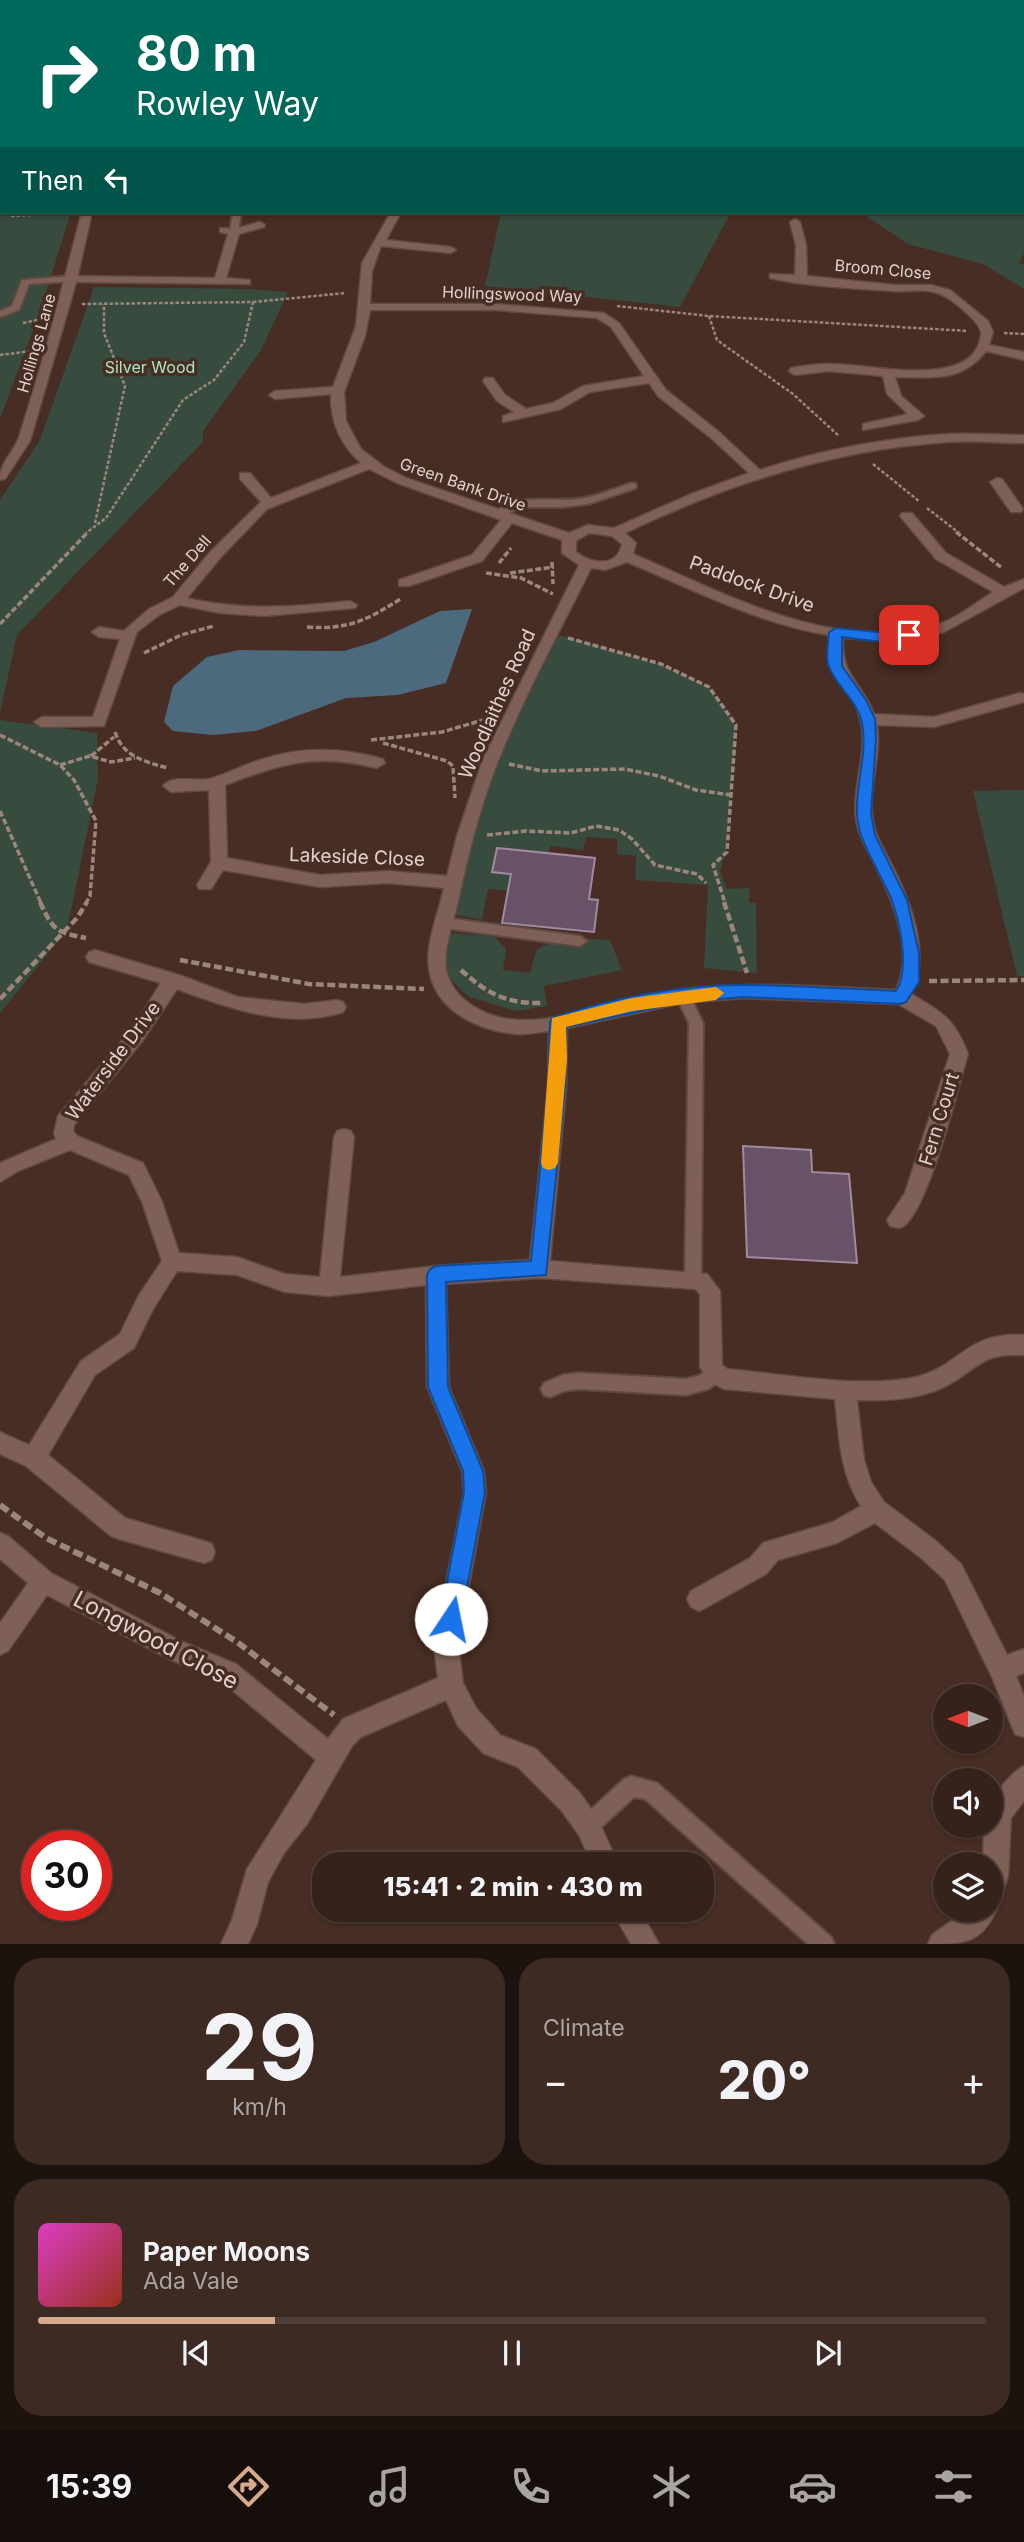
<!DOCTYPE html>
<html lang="en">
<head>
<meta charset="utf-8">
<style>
	body { margin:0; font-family:Inter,sans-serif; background:#3d2a23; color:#f1f3f6; height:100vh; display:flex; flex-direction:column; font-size:26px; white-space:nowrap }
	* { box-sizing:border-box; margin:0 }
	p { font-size:23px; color:#aaa4a2 }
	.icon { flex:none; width:38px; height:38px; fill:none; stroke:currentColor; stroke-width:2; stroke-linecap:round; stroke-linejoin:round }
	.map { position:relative; height:1944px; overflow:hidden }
	.side { display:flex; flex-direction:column; gap:14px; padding:14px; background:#1d130e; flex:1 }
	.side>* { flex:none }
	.top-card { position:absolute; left:0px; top:0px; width:1026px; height:214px; box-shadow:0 2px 5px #0004,0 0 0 2px #4f3f39; background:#00695c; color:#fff; overflow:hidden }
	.needle { width:46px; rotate:270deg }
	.controls { position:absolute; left:933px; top:1684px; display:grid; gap:14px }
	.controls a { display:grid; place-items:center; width:70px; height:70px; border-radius:50%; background:#35221a; box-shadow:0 2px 5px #0004,0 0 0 2px #4f3f39; font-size:35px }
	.speed { position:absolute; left:21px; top:1830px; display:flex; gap:14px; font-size:35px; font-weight:700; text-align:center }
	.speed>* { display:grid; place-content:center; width:91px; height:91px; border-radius:50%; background:#35221a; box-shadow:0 2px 5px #0004,0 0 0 2px #4f3f39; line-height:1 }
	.speed .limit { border:10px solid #d22; background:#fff; color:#111 }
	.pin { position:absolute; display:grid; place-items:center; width:60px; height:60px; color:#fff; margin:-30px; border-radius:14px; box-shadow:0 4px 10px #0006 }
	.me { position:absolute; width:77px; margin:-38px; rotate:11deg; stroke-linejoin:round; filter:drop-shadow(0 0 5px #0008) }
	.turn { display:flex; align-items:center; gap:24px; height:147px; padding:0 21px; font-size:32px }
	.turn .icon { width:91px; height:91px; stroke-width:2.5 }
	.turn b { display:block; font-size:49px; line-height:60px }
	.then { display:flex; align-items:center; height:66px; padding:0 21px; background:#0003; gap:14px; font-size:26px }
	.big { font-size:52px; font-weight:800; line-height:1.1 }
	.side .card { flex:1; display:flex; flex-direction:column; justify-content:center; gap:10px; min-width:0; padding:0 24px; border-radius:28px; background:#3d2a23 }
	.side .dial { align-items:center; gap:0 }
	.dial b { font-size:91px; line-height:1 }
	.song { display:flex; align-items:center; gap:21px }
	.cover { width:84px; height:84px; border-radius:10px; background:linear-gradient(135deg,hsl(310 70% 55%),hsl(10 70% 35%)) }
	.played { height:7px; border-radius:4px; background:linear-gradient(90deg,#d6ab8b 25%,#4f3f39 25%) }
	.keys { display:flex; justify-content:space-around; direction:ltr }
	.heat { display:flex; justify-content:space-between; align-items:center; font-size:38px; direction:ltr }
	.side .tiles { flex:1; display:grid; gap:14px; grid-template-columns:1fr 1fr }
	.card:last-child { grid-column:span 2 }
	.trip { position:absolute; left:312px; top:1852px; width:402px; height:70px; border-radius:28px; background:#35221a; box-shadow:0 2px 5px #0004,0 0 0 2px #4f3f39; font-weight:800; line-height:70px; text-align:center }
	.dock { display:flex; height:112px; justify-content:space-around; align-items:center; background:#150e0a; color:#aaa4a2 }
	.dock .icon { width:49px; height:49px }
	.dock .on { color:#d6ab8b }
	.dock b { font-size:32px; color:#f1f3f6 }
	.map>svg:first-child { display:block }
</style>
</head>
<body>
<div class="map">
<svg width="1024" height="1944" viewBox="0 0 1024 1944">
	<rect width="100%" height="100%" fill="#472d23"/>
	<path fill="#384b3f" d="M1024,150V253L1019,263L1024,265V289L983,264L908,244L860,212H1024Z
		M0,207L2,212H71L40,311L0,419Z
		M501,212H731L680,307L485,286Z
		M94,287L249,289L288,292L261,350L203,431V442L17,635L0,713V500L40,440Z
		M552,633L661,664L709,687L736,725L726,849L720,872L727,889L750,888L749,903H756L757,973L704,968L708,885L635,880L636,856L617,854V839L586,837L583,850L551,846L548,853L497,848L492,872L511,874L508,891L488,889L482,920L447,913L465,836Z
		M0,720L97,733L98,779L67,930L0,1013Z
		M1024,790V976H1017L973,791Z
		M448,933L493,936L506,948L503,970L530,973L537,949L565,937L610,940L622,970L544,986L547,1006L516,1011L469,997L437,967Z"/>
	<path fill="#4d697e" d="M472,609L446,683L398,695L346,698L256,731L212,735L173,731L164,722L173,686L207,657L239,650L344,651L374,642L440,611Z"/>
	<path fill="#675266" stroke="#a18aa1" stroke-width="2" d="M497,848L595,858L589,899L598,900L594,932L502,923L511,874L492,872Z
		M743,1146L811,1150L812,1172L849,1174L857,1263L747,1257Z"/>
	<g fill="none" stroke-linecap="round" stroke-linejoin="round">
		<defs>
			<path id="service" d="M0,206H2V212H0Z
				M233,212H241L238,232L234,235L230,232Z
				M71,276L74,277V281L29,284L19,310L0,317V311L12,306L22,280Z
				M632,483L636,484V488L588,504L563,507H524L498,517L493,514C516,491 554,504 584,498C601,495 616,488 632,483Z
				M445,918L580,936L587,941L580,946L445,928L438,923Z
				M683,990L688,992L703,1023L701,1279L699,1284L693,1286L687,1284L685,1279L689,1023L676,996L678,992Z
				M715,1366L721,1368L723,1374L721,1380L708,1389L686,1395L579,1389L564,1391L550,1397L544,1395L541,1389L544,1383L563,1375L579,1373L686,1379L698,1376Z
				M631,1776L657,1783L831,1937L834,1944H808L645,1799L634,1797L595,1833L588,1836L581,1833L578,1826L581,1819L624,1779Z"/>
			<path id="minor" d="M427,0H435L426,2Z
				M782,0H790V2H782Z
				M0,106H2V112H0Z
				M391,212H401L386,240L451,247L456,250L451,253L381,246L372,271L370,304H496L604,313L619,323L666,390L719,432L760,470C821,450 885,438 949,434C974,433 999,435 1024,435V443C999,443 974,440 949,442C835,449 727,484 625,533L636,543L633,554C724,593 831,653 933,626C955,620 974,604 993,592L936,559L900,516L902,513H912L946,553L1004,587L1024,579V588L944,632L902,641L843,638C841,677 862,682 874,714L934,717L1020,693L1024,694V702L934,727L877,725C882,757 867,789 873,821C876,839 887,854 895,871C913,909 930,954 911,994C942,1012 955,1019 968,1054C957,1091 930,1203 905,1225C900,1229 896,1228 890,1226L887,1220L905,1193L950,1054L936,1026L898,1004L744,998L683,1003L567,1028L566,1088L550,1261L707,1274L720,1291L722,1365L727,1369C782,1374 862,1389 916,1377C961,1366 965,1332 1024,1335V1355C979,1352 977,1371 942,1388C914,1400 886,1401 857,1400L864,1460L871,1482L884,1502L936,1541L961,1564L1007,1655L1024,1649V1673L1016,1676L1024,1696V1737L1015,1734L992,1677L945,1580L920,1557L875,1523L837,1543L778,1560L766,1574L707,1607L699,1611L691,1607L687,1599L691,1591L750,1558L763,1543L833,1522L861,1506C840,1474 839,1436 835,1399L724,1389L708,1381L700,1367V1294L695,1289L539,1278L446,1284L449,1387L484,1471L486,1492L458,1645L463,1683L476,1708L500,1735L536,1749L579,1792L597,1817L618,1864H592L579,1835L561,1810L518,1767L483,1753L458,1726L446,1700L361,1737L352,1746L307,1824L284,1853L268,1882L257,1924L248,1944H221L232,1920L247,1869L316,1760L220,1680L167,1658L47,1595L8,1651L0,1655V1623L28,1583L0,1559V1533L8,1536L51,1573L183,1642L236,1664L328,1739L343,1719L438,1678L434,1645L464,1492L462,1471L427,1387L426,1285L329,1296L285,1292L237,1275L177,1271L153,1309L134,1348L95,1375L48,1455L125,1518L204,1541L212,1544L215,1552L212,1560L204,1563L119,1539L111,1536L26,1466L0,1454V1432L29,1445L81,1361L120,1334L139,1295L162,1261L142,1202L129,1175L70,1150L18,1171L0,1182V1163L56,1139L54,1133L58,1116L131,1030L161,983L89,962L86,957L89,952L95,950L179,975L238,997L305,1004L337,1000L343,1002L346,1007L343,1012C289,1030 228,1008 177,989L143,1040L74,1125L73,1131L77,1136L143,1163L162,1202L179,1253L237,1257L285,1274L320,1277L334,1137L337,1131L344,1129L351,1131L354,1137L340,1277L436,1266L530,1260L548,1088L549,1031C539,1032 527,1035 517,1034C478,1031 434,1010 429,968C425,944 439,912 444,888L388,883L320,887L223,870L211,889H199L197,885L211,862L209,790L171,792L163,786C172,774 196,782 209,779C227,774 243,765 260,760C301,746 341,747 383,759L385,763L377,768C314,753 284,763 225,785L227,858L320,875L388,871L447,876L457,836L483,759L579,565L562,553V540L512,523L482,561L409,586H399V580L472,555L501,520L397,483L369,469L267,509L221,557L187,598C241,611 296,607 350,601L357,605L355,608L264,616L220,613L180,605L159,615L137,632L104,726L42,727L34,722L42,717H93L120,639L99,637L92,632L99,627L124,631L149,609L173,597L211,551L261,502L240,479V473H250L271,498L361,463C341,445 330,422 331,394L275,399L269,395L275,391L333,387L356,326L362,263ZM370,310H496L597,318L611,327L644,376L583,386L553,403L526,409L505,395L493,378H485L483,381L497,401L514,412L503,416V422L561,409L590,392L649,383L658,396L711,438L749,473L691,494L614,528L588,525L569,533L406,478L383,466L361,449L346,421L344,392L365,336ZM589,533L612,536L622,544C617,568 592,564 576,552V541ZM627,562C692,589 759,624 829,635C826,682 850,681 860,718C869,751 852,785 856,818C858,836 869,852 876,867C894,903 914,952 896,990C825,987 754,981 684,989C631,995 570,1022 518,1020C488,1019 452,1001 446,969C443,948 454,921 458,901C469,853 480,805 499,759C525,694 560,631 591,568L605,570Z
				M795,219L800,222L806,245L807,276L895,285H931L950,290L988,321L993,332L989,345L1024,352V360L986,351C961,383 932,377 895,377L901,396L924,416L918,420L863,430V424L908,414L887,394L883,376L829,371L795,375L789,371L791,368C802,366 816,364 828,364C864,362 976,393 981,334C982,323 951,298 940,294C926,288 908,292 893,291C853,288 809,287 770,278V274L795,275L796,245L790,222Z
				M260,222L265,225L264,227L239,234L226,278L250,280V284L71,282L65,279L71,276L215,278L228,234L220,232V228L234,229Z
				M997,478L1002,479L1023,509L1021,512H1011L990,482Z
				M1024,1766V1801L1011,1818L1008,1876L999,1903L995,1905L997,1909C981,1944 964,1944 928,1944L932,1935L968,1909H990V1864H983L984,1825H990C990,1818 989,1809 991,1803C994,1793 1016,1769 1024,1766Z
				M611,1909H639L659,1944H631Z"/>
			<path id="tertiary" d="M111,0H119V2H111Z
				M82,212H92L77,279L30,441L5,479L0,480C0,461 13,454 19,437C43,363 62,287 82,212Z"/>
		</defs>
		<use href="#service" stroke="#5f4941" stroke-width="4"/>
		<use href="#minor" stroke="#5f4941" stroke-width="3"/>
		<use href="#tertiary" stroke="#5f4941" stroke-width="3"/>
		<path stroke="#9b867e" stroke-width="2.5" stroke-dasharray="3.5 2" stroke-linecap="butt" d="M11,216L69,213
			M253,302L346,293
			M82,304L253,302L244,342L214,380L183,400L106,518L86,533
			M617,306L709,316L968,331
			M709,316L717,340L793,394L839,436
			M23,323L42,319
			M1004,333L1024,334
			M0,355L32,351
			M873,464L920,502
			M927,508L959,533
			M95,523L125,386L104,333V304"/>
		<path stroke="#9b867e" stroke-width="3.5" stroke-dasharray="6 2.5" stroke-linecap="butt" d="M956,532L1002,568
			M552,562L553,584
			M499,563L511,548
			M486,573L521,578L553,594
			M510,573L554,567
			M0,624L88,532
			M307,627C349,630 367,620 402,598
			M568,638L661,664L709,687L736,725L727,852L713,865L725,903
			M144,653L181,635L214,626
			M115,732C123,757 146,762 168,768
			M0,735L60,765L74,780L96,821L90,896L86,903
			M371,740L442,732L490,718
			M383,743L447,761L453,766L455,798
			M91,756L114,737
			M509,764L542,771L625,769L659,776L696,790L731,795
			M60,765L90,756L111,762L135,758
			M0,811L41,903
			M487,835L526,831L571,833L596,826L619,830L632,839L655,865L697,874L706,883"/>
		<path stroke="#9b867e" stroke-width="4.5" stroke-dasharray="8 3.5" stroke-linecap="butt" d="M40,902C53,930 55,932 86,938
			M724,902L747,973
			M180,960L309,984L424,989
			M461,970C486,993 507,1004 541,1003
			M929,981L1024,980
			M0,999L77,918L87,902"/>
		<path stroke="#9b867e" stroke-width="6" stroke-dasharray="10 4.5" stroke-linecap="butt" d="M0,1505L46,1538L160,1593L237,1642L334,1715"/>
		<use href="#service" fill="#7e6056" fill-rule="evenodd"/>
		<use href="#minor" fill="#7e6056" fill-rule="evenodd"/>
		<use href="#tertiary" fill="#7e6056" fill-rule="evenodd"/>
	</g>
	<path fill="#1a73e8" stroke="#114b97" stroke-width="2" d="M836,628L888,633L909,631L915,635C899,648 862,639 842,637V666L866,700L875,719L876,738L871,814L875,835L907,900L919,953V982L906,1002L901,1004L744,997L683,1002L566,1027L565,1088L546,1275L446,1282L448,1387L483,1471L485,1492L461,1619L458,1627L451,1630L443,1627L440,1619L464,1492L463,1471L428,1387L427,1275L430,1269L436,1266L531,1261L548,1088L550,1023L552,1018C612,998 683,984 746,985C796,985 846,989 896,991C910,970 900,921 891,898C882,877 869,857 861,835C848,798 871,757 861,719C855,698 834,684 828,664C826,654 828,643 829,632Z"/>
	<path fill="#f59e0b" d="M716,987L724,993L716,1000L632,1011L566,1027L567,1059L558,1163L555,1168L549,1170L543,1168L541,1163L552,1018L632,998Z"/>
	<g text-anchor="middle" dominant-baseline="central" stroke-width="7" stroke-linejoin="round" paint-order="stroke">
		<g font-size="16" fill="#e2d1cb" stroke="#472d23">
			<text transform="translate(883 269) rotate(5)">Broom Close</text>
			<text transform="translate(512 294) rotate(2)">Hollingswood Way</text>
			<text transform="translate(36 343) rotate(-74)">Hollings Lane</text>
			<text transform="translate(463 484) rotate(19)">Green Bank Drive</text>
			<text transform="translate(187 561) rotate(-49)">The Dell</text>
		</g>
		<g font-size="16" fill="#abe6c3" stroke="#472d23">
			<text x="150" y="367">Silver Wood</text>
		</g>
		<g font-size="19" fill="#e2d1cb" stroke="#472d23">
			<text transform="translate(752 584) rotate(20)">Paddock Drive</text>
			<text transform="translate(497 704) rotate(-66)">Woodlaithes Road</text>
			<text transform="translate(357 857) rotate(2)">Lakeside Close</text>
			<text transform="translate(113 1061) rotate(-53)">Waterside Drive</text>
			<text transform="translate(939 1119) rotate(-73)">Fern Court</text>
		</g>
		<g font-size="23" fill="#e2d1cb" stroke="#472d23">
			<text transform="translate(156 1640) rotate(28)">Longwood Close</text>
		</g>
	</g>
</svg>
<div class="controls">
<a><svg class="needle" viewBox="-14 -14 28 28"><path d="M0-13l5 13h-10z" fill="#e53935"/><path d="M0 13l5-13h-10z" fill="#aaa4a2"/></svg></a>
<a><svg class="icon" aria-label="sound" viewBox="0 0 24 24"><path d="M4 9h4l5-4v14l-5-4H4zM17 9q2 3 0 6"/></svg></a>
<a><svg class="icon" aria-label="layers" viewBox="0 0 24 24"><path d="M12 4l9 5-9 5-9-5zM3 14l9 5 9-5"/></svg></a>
</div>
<div class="speed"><div class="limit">30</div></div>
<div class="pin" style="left:909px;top:635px;background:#d93025"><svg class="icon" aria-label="arrive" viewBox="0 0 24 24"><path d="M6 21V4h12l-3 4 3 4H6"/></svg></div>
<svg class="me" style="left:451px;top:1619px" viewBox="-20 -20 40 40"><circle r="19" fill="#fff"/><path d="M0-13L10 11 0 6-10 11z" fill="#1a73e8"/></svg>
<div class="trip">15:41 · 2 min · 430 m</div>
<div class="top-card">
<div class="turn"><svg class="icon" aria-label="right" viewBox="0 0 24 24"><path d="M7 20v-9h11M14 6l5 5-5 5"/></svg><div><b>80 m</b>Rowley Way</div></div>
<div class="then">Then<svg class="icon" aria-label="left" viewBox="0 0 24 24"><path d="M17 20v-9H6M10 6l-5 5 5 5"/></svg></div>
</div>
</div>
<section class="side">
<div class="tiles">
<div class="card dial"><b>29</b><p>km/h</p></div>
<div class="card"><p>Climate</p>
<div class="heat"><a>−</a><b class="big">20°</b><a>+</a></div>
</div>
<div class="card">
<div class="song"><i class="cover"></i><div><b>Paper Moons</b><p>Ada Vale</p></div></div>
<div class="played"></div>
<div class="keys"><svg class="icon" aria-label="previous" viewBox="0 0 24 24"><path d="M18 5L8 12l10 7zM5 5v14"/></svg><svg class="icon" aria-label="pause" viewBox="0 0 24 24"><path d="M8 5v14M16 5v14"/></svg><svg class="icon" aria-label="next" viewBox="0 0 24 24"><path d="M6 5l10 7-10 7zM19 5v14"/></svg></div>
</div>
</div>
</section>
<nav class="dock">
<b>15:39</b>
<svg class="icon on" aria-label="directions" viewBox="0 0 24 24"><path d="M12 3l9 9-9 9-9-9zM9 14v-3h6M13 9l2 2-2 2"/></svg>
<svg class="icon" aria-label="music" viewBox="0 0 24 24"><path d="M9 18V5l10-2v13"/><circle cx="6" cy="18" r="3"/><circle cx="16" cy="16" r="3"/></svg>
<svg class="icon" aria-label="phone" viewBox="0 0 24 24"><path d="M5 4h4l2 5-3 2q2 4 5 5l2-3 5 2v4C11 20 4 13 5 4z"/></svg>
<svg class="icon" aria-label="climate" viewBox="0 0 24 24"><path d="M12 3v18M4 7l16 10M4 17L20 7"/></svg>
<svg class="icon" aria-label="car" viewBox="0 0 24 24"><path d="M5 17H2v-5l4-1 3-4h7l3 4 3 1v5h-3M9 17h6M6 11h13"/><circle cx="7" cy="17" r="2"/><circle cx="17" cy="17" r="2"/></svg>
<svg class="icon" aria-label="filters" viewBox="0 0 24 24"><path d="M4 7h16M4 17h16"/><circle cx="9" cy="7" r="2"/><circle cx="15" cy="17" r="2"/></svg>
</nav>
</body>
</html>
